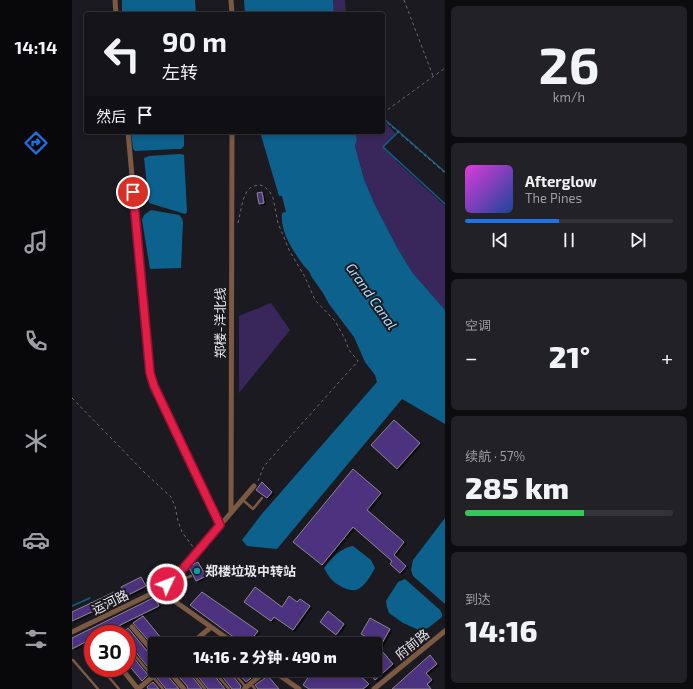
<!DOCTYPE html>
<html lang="zh">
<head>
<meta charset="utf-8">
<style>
	body { margin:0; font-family:"Exo 2","Noto Sans SC",sans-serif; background:#222126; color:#f1f3f6; height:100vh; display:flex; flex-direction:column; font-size:15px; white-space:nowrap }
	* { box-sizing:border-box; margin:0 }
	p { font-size:13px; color:#9d9ea2 }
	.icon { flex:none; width:22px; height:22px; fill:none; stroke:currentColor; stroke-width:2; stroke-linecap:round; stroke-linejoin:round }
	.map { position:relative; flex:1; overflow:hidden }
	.drawer { display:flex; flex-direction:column; gap:6px; padding:6px; background:#0c0b0e; width:248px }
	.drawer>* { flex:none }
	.banner { position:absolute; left:12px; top:12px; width:301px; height:122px; border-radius:4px; box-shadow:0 2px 6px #0003,0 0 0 1px #343338; background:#151419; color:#f1f3f6; overflow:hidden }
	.speed { position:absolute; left:12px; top:625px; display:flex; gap:8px; font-size:20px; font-weight:700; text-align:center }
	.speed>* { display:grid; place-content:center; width:52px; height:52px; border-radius:50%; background:#151419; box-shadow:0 2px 6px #0003,0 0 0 1px #343338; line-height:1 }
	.speed .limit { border:6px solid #d22; background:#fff; color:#111 }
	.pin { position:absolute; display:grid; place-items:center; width:34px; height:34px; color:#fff; margin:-17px; border:2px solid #fff; border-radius:50%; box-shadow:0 1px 4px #0007 }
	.me { position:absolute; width:44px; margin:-22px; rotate:47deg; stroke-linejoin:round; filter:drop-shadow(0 0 3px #0008) }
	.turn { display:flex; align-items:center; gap:14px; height:84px; padding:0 12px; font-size:18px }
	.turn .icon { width:52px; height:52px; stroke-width:2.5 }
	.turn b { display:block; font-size:28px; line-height:34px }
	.then { display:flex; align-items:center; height:38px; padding:0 12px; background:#0003; gap:8px; font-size:15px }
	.big { font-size:30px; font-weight:800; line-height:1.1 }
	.drawer .tile { flex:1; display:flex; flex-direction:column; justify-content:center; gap:6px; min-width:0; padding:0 14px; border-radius:6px; background:#222126 }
	.drawer .dial { align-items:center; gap:0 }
	.dial b { font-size:52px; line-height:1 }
	.song { display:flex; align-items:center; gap:12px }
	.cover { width:48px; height:48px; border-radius:6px; background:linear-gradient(135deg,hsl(300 70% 55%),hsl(220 70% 35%)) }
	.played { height:4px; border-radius:2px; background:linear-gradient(90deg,#1a73e8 45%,#343338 45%) }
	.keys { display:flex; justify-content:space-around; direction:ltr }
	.heat { display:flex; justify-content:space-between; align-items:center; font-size:22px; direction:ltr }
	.charge { height:6px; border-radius:3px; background:linear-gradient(90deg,#34c759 57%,#343338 0) }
	.trip { position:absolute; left:76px; top:637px; width:234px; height:40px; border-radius:4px; background:#151419; box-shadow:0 2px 6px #0003,0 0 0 1px #343338; font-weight:800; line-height:40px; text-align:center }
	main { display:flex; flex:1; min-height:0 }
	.tabs { display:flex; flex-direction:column; width:72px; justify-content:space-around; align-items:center; background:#08080a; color:#9d9ea2 }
	.tabs .icon { width:28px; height:28px }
	.tabs .selected { color:#1a73e8 }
	.tabs b { font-size:18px; color:#f1f3f6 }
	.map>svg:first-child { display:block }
</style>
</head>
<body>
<main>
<nav class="tabs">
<b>14:14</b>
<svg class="icon selected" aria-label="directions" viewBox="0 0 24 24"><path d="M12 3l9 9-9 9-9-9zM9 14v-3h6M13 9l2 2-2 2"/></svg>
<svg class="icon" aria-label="music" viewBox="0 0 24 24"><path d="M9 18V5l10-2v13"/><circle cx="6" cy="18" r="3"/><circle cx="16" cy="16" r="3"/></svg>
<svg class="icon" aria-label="phone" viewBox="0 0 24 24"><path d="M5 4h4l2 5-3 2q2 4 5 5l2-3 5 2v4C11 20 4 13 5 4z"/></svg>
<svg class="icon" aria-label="climate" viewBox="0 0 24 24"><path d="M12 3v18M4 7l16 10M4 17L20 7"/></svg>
<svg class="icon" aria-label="car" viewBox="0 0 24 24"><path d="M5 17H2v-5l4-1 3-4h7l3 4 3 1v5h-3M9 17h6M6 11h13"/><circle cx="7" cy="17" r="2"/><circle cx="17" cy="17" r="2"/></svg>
<svg class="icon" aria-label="filters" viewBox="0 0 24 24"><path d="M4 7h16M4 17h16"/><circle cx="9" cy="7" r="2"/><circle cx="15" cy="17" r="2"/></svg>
</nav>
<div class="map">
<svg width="373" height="689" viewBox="0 0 373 689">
	<defs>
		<filter id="shadow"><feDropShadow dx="2" dy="1.5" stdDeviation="0" flood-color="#0009"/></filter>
	</defs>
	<rect width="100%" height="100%" fill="#1c1a21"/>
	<path fill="#39275b" d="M261,0H273L274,14H262Z
		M311,120L324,134L311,147L323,158L325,162L373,206V310L340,272L326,249L303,205L292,179L283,146L285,140L283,132H311Z
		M199,303L218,330L167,393V316Z"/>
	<path fill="#0d618d" d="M50,0H123L124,14H50Z
		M172,0H261L262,14H173Z
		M59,132H112V146L109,149H105L63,151L61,149Z
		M188,132H283L285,140L283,146L292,179L303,205L326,249L340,272L373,310V424L330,399L205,549L175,546L170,540L189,515L305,382L303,375L293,362L282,337L257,304L251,293L239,276C238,271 235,269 232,266C221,251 208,232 210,213L214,212L210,196H207Z
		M108,154L112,155L115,212L113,214L77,203L72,158L77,156Z
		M79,210L107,215L110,218L111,222L109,268L78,269L70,220L72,215Z
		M373,518V604L341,576L339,570L341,560Z
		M281,546L299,560L303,568C299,575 293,587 284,590C277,592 263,584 259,579C256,575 254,572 252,568C260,558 268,548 281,546Z
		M333,579L368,610L370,614V617L356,628L347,630L331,623L317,613L315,607L314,601L326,582Z"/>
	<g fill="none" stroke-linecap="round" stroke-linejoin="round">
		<path stroke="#0d618d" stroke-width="1.5" d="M311,118L373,172
			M327,131L311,147L373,204
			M0,606L18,598"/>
	</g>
	<path fill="#4d317f" stroke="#87858e" filter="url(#shadow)" d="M190,192L192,203L187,204L185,193Z
		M322,420L348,443L325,469L299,445Z
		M281,469L309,493L295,510L332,542L322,555L334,566L328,573L318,564L320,561L281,527L250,565L221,542Z
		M190,482L200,492L195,498L184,490Z
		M126,562L134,576L124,581L121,575L117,568L118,566Z
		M69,577L74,586L54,596L49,587Z
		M183,587L210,607L217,596L225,602L228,599L238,606L221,630L202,617L199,621L172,602Z
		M42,592L46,600L0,621V612Z
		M130,592L186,631L176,644H171L118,605Z
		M83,597L87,606L38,630L41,634H21V638L0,649V638Z
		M256,611L272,624L264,635L248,622Z
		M71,616L94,644H83V648L61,623Z
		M298,618L318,629L309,645L289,634Z
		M56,628L80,657L83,658V670L80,672L57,644L55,643V634H49Z
		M55,650L76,675L70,681L55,663Z
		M310,651L321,664L303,680L294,670H303V658Z
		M358,655L365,664L354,673L360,680L355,684L359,689H320Z
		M101,670H115L130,689H116L115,686Z
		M131,670H138L153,689H136L125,675Z
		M145,670H156L169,686L168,689H160Z
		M163,670H172L179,678L174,682Z
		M241,670H287L285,673L297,684L291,689H237L231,685Z
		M93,672V673L107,689H94L85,678Z
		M196,676L207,689H186L183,685Z
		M81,682L87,689H76L75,687Z"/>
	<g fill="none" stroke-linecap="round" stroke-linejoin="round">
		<path stroke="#6d6b71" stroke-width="1" stroke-dasharray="3 3" stroke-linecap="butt" d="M332,0L361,76
			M311,113L373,68
			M311,119L373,173
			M166,223L171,200L175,191L178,188L182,186L188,185L193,187L198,192L201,198L206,223L217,250L233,277L243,300L263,321L273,339L277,350L286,361L192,466L186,481
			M0,398L73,473L99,497L103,506L106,521L110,532L121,547"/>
		<path stroke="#7c5942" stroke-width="2.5" d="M171,500L181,509L190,498
			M103,579H111L119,576
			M55,646L91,689
			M17,654L21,658
			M1,660L26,689
			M29,668L47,689
			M118,670L133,689
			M141,670L157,689
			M159,670L174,687
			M179,684L183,689"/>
		<path stroke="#7c5942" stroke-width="5" d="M43,0L44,14
			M159,0L160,14
			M56,132L78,373L82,386L148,525
			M159,513L160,132
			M87,590L163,644
			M60,627L83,654
			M0,632L87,590L103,578L182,486
			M119,644L139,627
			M49,668L66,689
			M96,670L112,689
			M200,670L227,689
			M66,689L89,670
			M172,689L195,670
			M302,689L373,631"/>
	</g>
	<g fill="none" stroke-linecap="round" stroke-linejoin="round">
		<defs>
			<path id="route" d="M61,192L78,373L82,386L148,525L103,578L95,584"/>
		</defs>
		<use href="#route" stroke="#92132f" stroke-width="10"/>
		<use href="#route" stroke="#e11d48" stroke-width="7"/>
	</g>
	<circle fill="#0f9aa8" stroke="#1c1a21" stroke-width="1.5" cx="125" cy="571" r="4"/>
	<g text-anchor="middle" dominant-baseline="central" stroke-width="4" stroke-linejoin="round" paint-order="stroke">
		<g font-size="13" fill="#e8e7eb" stroke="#1c1a21">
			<text transform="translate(148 323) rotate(-90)">郑楼-洋北线</text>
			<text transform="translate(38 602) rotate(-26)">运河路</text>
			<text transform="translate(340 644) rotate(-39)">府前路</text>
		</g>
		<g font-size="13" font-weight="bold" fill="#e8e7eb" stroke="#1c1a21" text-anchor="start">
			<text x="133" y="571">郑楼垃圾中转站</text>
		</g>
		<g font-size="14" font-style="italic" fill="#b0dcfb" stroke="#1c1a21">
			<text transform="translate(300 296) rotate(55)">Grand Canal</text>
		</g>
	</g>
</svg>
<div class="speed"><div class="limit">30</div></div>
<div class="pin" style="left:61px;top:192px;background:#d93025"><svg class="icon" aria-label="arrive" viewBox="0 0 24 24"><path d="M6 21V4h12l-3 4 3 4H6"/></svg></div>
<svg class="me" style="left:95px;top:584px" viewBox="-20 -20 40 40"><circle r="17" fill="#e11d48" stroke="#fff" stroke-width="3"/><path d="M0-11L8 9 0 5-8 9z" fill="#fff"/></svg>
<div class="trip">14:16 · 2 分钟 · 490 m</div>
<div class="banner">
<div class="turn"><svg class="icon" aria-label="left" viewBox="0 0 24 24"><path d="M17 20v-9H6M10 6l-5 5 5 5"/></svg><div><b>90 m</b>左转</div></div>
<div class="then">然后<svg class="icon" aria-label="arrive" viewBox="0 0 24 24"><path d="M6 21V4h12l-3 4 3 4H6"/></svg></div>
</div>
</div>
<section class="drawer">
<div class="tile dial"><b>26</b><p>km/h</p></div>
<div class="tile">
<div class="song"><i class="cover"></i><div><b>Afterglow</b><p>The Pines</p></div></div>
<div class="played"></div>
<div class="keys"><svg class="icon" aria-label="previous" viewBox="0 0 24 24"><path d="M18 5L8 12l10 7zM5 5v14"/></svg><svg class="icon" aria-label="pause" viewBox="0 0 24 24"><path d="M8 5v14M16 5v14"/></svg><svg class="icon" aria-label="next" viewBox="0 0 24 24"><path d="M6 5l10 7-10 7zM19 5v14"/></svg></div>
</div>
<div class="tile"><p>空调</p>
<div class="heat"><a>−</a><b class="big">21°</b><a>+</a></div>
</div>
<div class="tile"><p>续航 · 57%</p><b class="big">285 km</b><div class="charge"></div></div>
<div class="tile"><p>到达</p><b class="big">14:16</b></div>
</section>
</main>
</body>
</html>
